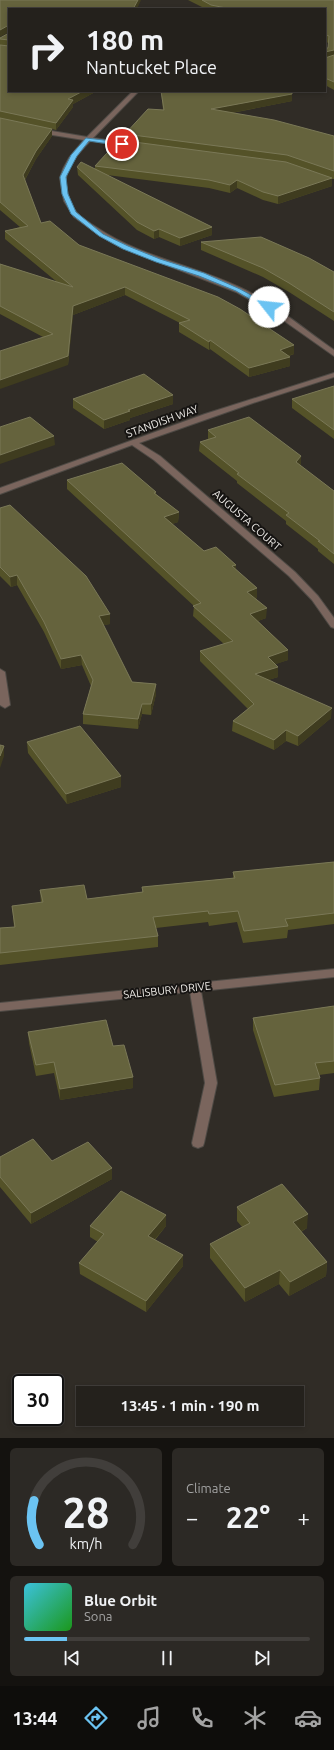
<!DOCTYPE html>
<html lang="en">
<head>
<meta charset="utf-8">
<style>
	body { margin:0; font-family:Ubuntu,sans-serif; background:#2c2925; color:#f1f3f6; height:100vh; display:flex; flex-direction:column; font-size:15px; white-space:nowrap }
	* { box-sizing:border-box; margin:0 }
	p { font-size:13px; color:#a3a3a3 }
	.icon { flex:none; width:22px; height:22px; fill:none; stroke:currentColor; stroke-width:2; stroke-linecap:round; stroke-linejoin:round }
	.map { position:relative; height:1438px; overflow:hidden }
	.drawer { display:flex; flex-direction:column; gap:10px; padding:10px; background:#14120f; flex:1 }
	.drawer>* { flex:none }
	.top-card { position:absolute; left:8px; top:8px; width:318px; height:84px; border-radius:0px; box-shadow:0 2px 6px #0003,0 0 0 1px #413e3b; background:#24211c; color:#f1f3f6; overflow:hidden }
	.speed { position:absolute; left:12px; top:1374px; display:flex; gap:8px; font-size:20px; font-weight:700; text-align:center }
	.speed>* { display:grid; place-content:center; width:52px; height:52px; border-radius:50%; background:#24211c; box-shadow:0 2px 6px #0003,0 0 0 1px #413e3b; line-height:1 }
	.speed .limit { border:2px solid #111; border-radius:6px; background:#fff; color:#111 }
	.pin { position:absolute; display:grid; place-items:center; width:34px; height:34px; color:#fff; margin:-17px; border:2px solid #fff; border-radius:50%; box-shadow:0 1px 4px #0007 }
	.me { position:absolute; width:44px; margin:-22px; rotate:299deg; stroke-linejoin:round; filter:drop-shadow(0 0 3px #0008) }
	.turn { display:flex; align-items:center; gap:14px; height:84px; padding:0 12px; font-size:18px }
	.turn .icon { width:52px; height:52px; stroke-width:2.5 }
	.turn b { display:block; font-size:28px; line-height:34px }
	.big { font-size:30px; font-weight:600; line-height:1.1 }
	.drawer .card { flex:1; display:flex; flex-direction:column; justify-content:center; gap:6px; min-width:0; padding:0 14px; border-radius:6px; background:#2c2925 }
	.drawer .dial { align-items:center; gap:0 }
	.dial svg { height:104px; overflow:visible; fill:none; stroke:#413e3b; stroke-width:7; stroke-linecap:round; text-anchor:middle }
	.dial text { fill:#f1f3f6; stroke:none }
	.song { display:flex; align-items:center; gap:12px }
	.cover { width:48px; height:48px; border-radius:6px; background:linear-gradient(135deg,hsl(190 70% 55%),hsl(120 70% 35%)) }
	.played { height:4px; border-radius:2px; background:linear-gradient(90deg,#6bc3f2 15%,#413e3b 15%) }
	.keys { display:flex; justify-content:space-around; direction:ltr }
	.heat { display:flex; justify-content:space-between; align-items:center; font-size:22px; direction:ltr }
	.drawer .tiles { flex:1; display:grid; gap:10px; grid-template-columns:1fr 1fr }
	.card:last-child { grid-column:span 2 }
	.trip { position:absolute; left:76px; top:1386px; width:228px; height:40px; border-radius:0px; background:#24211c; box-shadow:0 2px 6px #0003,0 0 0 1px #413e3b; font-weight:600; line-height:40px; text-align:center }
	.dock { display:flex; height:64px; justify-content:space-around; align-items:center; background:#0e0d0b; color:#a3a3a3 }
	.dock .icon { width:28px; height:28px }
	.dock .current { color:#6bc3f2 }
	.dock b { font-size:18px; color:#f1f3f6 }
	.map>svg:first-child { display:block }
</style>
</head>
<body>
<div class="map">
<svg width="334" height="1438" viewBox="0 0 334 1438">
	<rect width="100%" height="100%" fill="#302c26"/>
	<g fill="none" stroke-linecap="round" stroke-linejoin="round">
		<defs>
			<path id="minor" d="M133,91H139L93,138L128,143L130,144V146L90,141C81,151 67,164 66,179C65,189 70,205 77,213C82,219 90,223 96,227C140,257 194,265 241,288C275,304 304,329 334,350V356L273,313L236,292L120,247L102,237L74,217L64,201L60,178L63,169L69,158L84,140L40,133L37,131L40,129L87,137Z
				M334,373V377L253,403L139,443L160,456L295,572L318,596L334,618V628L331,627L312,600L289,576L154,460L132,445L0,494V488L205,414Z
				M0,669L5,672L10,705L5,708L0,705Z
				M334,969V977L201,991L217,1083L204,1143L203,1146L198,1148L193,1146L192,1143L205,1083L190,992L0,1011V1003Z"/>
		</defs>
		<use href="#minor" stroke="#4e4a45" stroke-width="2"/>
		<use href="#minor" fill="#7a655d" fill-rule="evenodd"/>
	</g>
	<path fill="#545228" d="M188,0H334V90L325,85V48H328L329,43L325,42V9H206Z
		M9,33V91H97L73,104V107L56,130L52,129V136L36,159L25,180L41,223L79,245L294,354L289,356L290,366L249,377L210,349L209,350L179,332V323H180L125,295L73,315L68,365L43,337L0,314V264L57,282L5,239V231L20,227L0,210V38Z
		M161,91H292V101L232,113L334,136V179H332V186L278,204L263,200L237,188L230,193L209,188L107,175L212,227V235L180,246L159,237L154,239L137,230L78,175L77,167L95,169V166L125,140V134L163,110Z
		M201,242L334,272V321L289,292L263,277L201,250Z
		M334,386V439L292,408V399Z
		M73,399L173,404L130,418V420L104,429L73,408Z
		M208,430L301,456V466L334,491V564L318,551V549L286,524V521L237,483V481L199,451L200,442L208,439Z
		M67,480L156,492V494L179,512L178,522L172,524L204,551L236,565V570L257,598L255,599L266,618L258,621L288,650V660L275,664L278,677L268,680L331,718L298,746L286,741L274,750L232,731L233,721L248,709L200,661V651L224,644L193,616L194,606L67,489Z
		M0,508L110,624L103,625L132,682L156,684V694L151,715L142,714L138,729L83,724V714L91,686L82,665L61,669L44,632L17,585L11,587L0,576Z
		M27,742L121,776V787L67,804L28,753Z
		M334,862V924L288,930L287,938L243,943L237,922L209,926L208,922L156,928L158,936V947L0,965V928L14,927L12,906L41,903L40,890L87,899L142,892V887L233,878V872Z
		M334,1006V1073L319,1075L320,1078L319,1090L274,1097L253,1030V1018Z
		M28,1032L113,1046L133,1077V1088L60,1100L54,1073L36,1076L29,1043Z
		M0,1157L52,1161L112,1179L31,1224L0,1187Z
		M237,1207L307,1228L301,1232L327,1262L326,1276L289,1296L279,1284L245,1302L210,1258V1244L242,1227L237,1221Z
		M166,1215V1226L155,1240L183,1266L146,1312L80,1274L79,1263L98,1242L90,1237V1226Z"/>
	<path fill="#3f3c1f" d="M138,0H141L137,9H133Z
		M9,25V32L0,37V30Z
		M334,50V57L325,59V52Z
		M83,91H97L73,104V107L56,130V123L68,99Z
		M292,94V101L211,117V109Z
		M52,129V136L36,159L23,183V175L36,151Z
		M332,178V186L278,204V196Z
		M237,180V188L230,193V185Z
		M212,227V235L180,246V238Z
		M159,229V237L154,239V231Z
		M125,287V295L73,315L68,365L0,389V380L68,356L73,306Z
		M210,340V349L209,350V342Z
		M294,345V354L279,358L280,350Z
		M290,357V366L249,377V368Z
		M173,395V404L130,418V420L104,429V420L128,410Z
		M54,436L55,445L0,464V455Z
		M301,456V465L296,472V462Z
		M179,512L178,522L164,527V517Z
		M236,565V575L232,566Z
		M17,575V585L11,587L10,577Z
		M257,588V598L247,601V592Z
		M267,608L266,618L250,624V614Z
		M110,614V624L99,626V616Z
		M288,650V660L268,667V657Z
		M81,655L82,665L61,669V659Z
		M278,667V677L255,684V674Z
		M156,684V694L151,715V704Z
		M142,704V714L138,729V719Z
		M332,708L331,718L298,746V736Z
		M286,730V741L274,750V740Z
		M4,746V756L0,768V756Z
		M121,776V787L67,804L66,794Z
		M133,1077V1088L60,1100V1089Z
		M112,1168V1179L31,1224V1213Z
		M308,1214L307,1228L292,1236L293,1222Z
		M166,1215V1226L148,1247V1236Z
		M183,1255V1266L146,1312V1301Z
		M327,1262L326,1276L289,1296L290,1282Z
		M280,1270L279,1284L245,1302V1288Z"/>
	<path fill="#65633d" stroke="#7a7857" d="M0,0H138L133,9H9V26V25L0,30Z
		M202,0H334V50L325,52V48H328L329,36L325,35V9H231L211,5Z
		M9,33V40L0,39V38Z
		M0,45L9,46V91H83L68,99L73,100L56,123L0,111Z
		M334,55V82L325,78V58Z
		M161,91H292V94L211,109L274,120L334,136V171L287,155L125,134L148,109L164,110Z
		M0,118L52,129L36,151L23,175L41,223L50,221L79,245L218,297L240,309L294,345L280,350L290,357L249,368L210,340L209,342L179,323L190,320L125,287L73,306L68,356L0,380V351L53,334L0,306V264L73,287L5,231L28,226L0,202Z
		M119,140L286,162L332,178L278,196L263,192L237,180L230,185L209,180L95,166Z
		M81,162L212,227L180,238L159,229L154,231L137,222L77,167Z
		M261,237L309,258L334,272V312L289,283L263,268L201,242Z
		M144,374L173,395L128,410L130,411L104,420L73,399Z
		M334,386V430L292,399Z
		M30,417L54,436L0,455V427Z
		M249,417L301,456L296,462L334,491V554L318,541H320L286,515L289,513L237,474L239,473L200,442L216,437L208,430Z
		M122,463L156,492L154,493L179,512L164,517L204,551L216,547L236,565L232,566L257,588L247,592L267,608L250,614L288,650L268,657L278,667L255,674L332,708L298,736L286,730L274,740L233,721L254,704L200,651L233,641L193,606L201,603L67,480Z
		M10,505L86,576L110,614L99,616L132,682L156,684L151,704H142L138,719L83,714L93,680L81,655L61,659L44,622L17,575L10,577L0,567V508Z
		M80,726L121,776L66,794L27,742Z
		M0,745L4,746L0,756Z
		M334,862V913L285,919L288,926L244,931L238,911L209,914L208,911L153,917L158,936L0,953V928L15,927L12,906L43,902L40,890L84,885L87,899L143,892L142,887L235,878L233,872Z
		M334,1006V1061L315,1063L320,1078L275,1085L253,1018Z
		M106,1020L113,1046L124,1045L133,1077L60,1089L54,1062L36,1065L28,1032Z
		M33,1139L52,1161L88,1142L112,1168L31,1213L0,1177V1157Z
		M282,1184L308,1214L293,1222L327,1262L290,1282L280,1270L245,1288L210,1244L250,1223L237,1207Z
		M121,1191L166,1215L148,1236L183,1255L146,1301L79,1263L104,1234L90,1226Z"/>
	<path fill="#6bc3f2" stroke="#467f9d" d="M86,138L122,142L125,144L122,146L89,141L77,156L66,177L68,194L76,212L103,234L128,246L160,259L204,273L240,289L271,306V309H267L236,291L199,276L156,262L123,249L99,236L71,214L62,194L60,177L71,155Z"/>
	<g text-anchor="middle" dominant-baseline="central" stroke-width="4" stroke-linejoin="round" paint-order="stroke">
		<g font-size="11" fill="#ece9e5" stroke="#161412">
			<text transform="translate(162 421) rotate(-20)">STANDISH WAY</text>
			<text transform="translate(247 520) rotate(41)">AUGUSTA COURT</text>
			<text transform="translate(167 990) rotate(-6)">SALISBURY DRIVE</text>
		</g>
	</g>
</svg>
<div class="speed"><div class="limit">30</div></div>
<div class="pin" style="left:122px;top:144px;background:#d93025"><svg class="icon" aria-label="arrive" viewBox="0 0 24 24"><path d="M6 21V4h12l-3 4 3 4H6"/></svg></div>
<svg class="me" style="left:269px;top:307px" viewBox="-20 -20 40 40"><circle r="19" fill="#fff"/><path d="M0-13L10 11 0 6-10 11z" fill="#6bc3f2"/></svg>
<div class="trip">13:45 · 1 min · 190 m</div>
<div class="top-card">
<div class="turn"><svg class="icon" aria-label="right" viewBox="0 0 24 24"><path d="M7 20v-9h11M14 6l5 5-5 5"/></svg><div><b>180 m</b>Nantucket Place</div></div>
</div>
</div>
<section class="drawer">
<div class="tiles">
<div class="card dial"><svg viewBox="0 0 100 80">
<path d="M14 69A42 42 0 1 1 86 69"/>
<path d="M14 69A42 42 0 0 1 10 35" stroke="#6bc3f2"/>
<text x="50" y="56" font-size="32" font-weight="700">28</text>
<text x="50" y="72" font-size="11">km/h</text>
</svg></div>
<div class="card"><p>Climate</p>
<div class="heat"><a>−</a><b class="big">22°</b><a>+</a></div>
</div>
<div class="card">
<div class="song"><i class="cover"></i><div><b>Blue Orbit</b><p>Sona</p></div></div>
<div class="played"></div>
<div class="keys"><svg class="icon" aria-label="previous" viewBox="0 0 24 24"><path d="M18 5L8 12l10 7zM5 5v14"/></svg><svg class="icon" aria-label="pause" viewBox="0 0 24 24"><path d="M8 5v14M16 5v14"/></svg><svg class="icon" aria-label="next" viewBox="0 0 24 24"><path d="M6 5l10 7-10 7zM19 5v14"/></svg></div>
</div>
</div>
</section>
<nav class="dock">
<b>13:44</b>
<svg class="icon current" aria-label="directions" viewBox="0 0 24 24"><path d="M12 3l9 9-9 9-9-9zM9 14v-3h6M13 9l2 2-2 2"/></svg>
<svg class="icon" aria-label="music" viewBox="0 0 24 24"><path d="M9 18V5l10-2v13"/><circle cx="6" cy="18" r="3"/><circle cx="16" cy="16" r="3"/></svg>
<svg class="icon" aria-label="phone" viewBox="0 0 24 24"><path d="M5 4h4l2 5-3 2q2 4 5 5l2-3 5 2v4C11 20 4 13 5 4z"/></svg>
<svg class="icon" aria-label="climate" viewBox="0 0 24 24"><path d="M12 3v18M4 7l16 10M4 17L20 7"/></svg>
<svg class="icon" aria-label="car" viewBox="0 0 24 24"><path d="M5 17H2v-5l4-1 3-4h7l3 4 3 1v5h-3M9 17h6M6 11h13"/><circle cx="7" cy="17" r="2"/><circle cx="17" cy="17" r="2"/></svg>
</nav>
</body>
</html>
